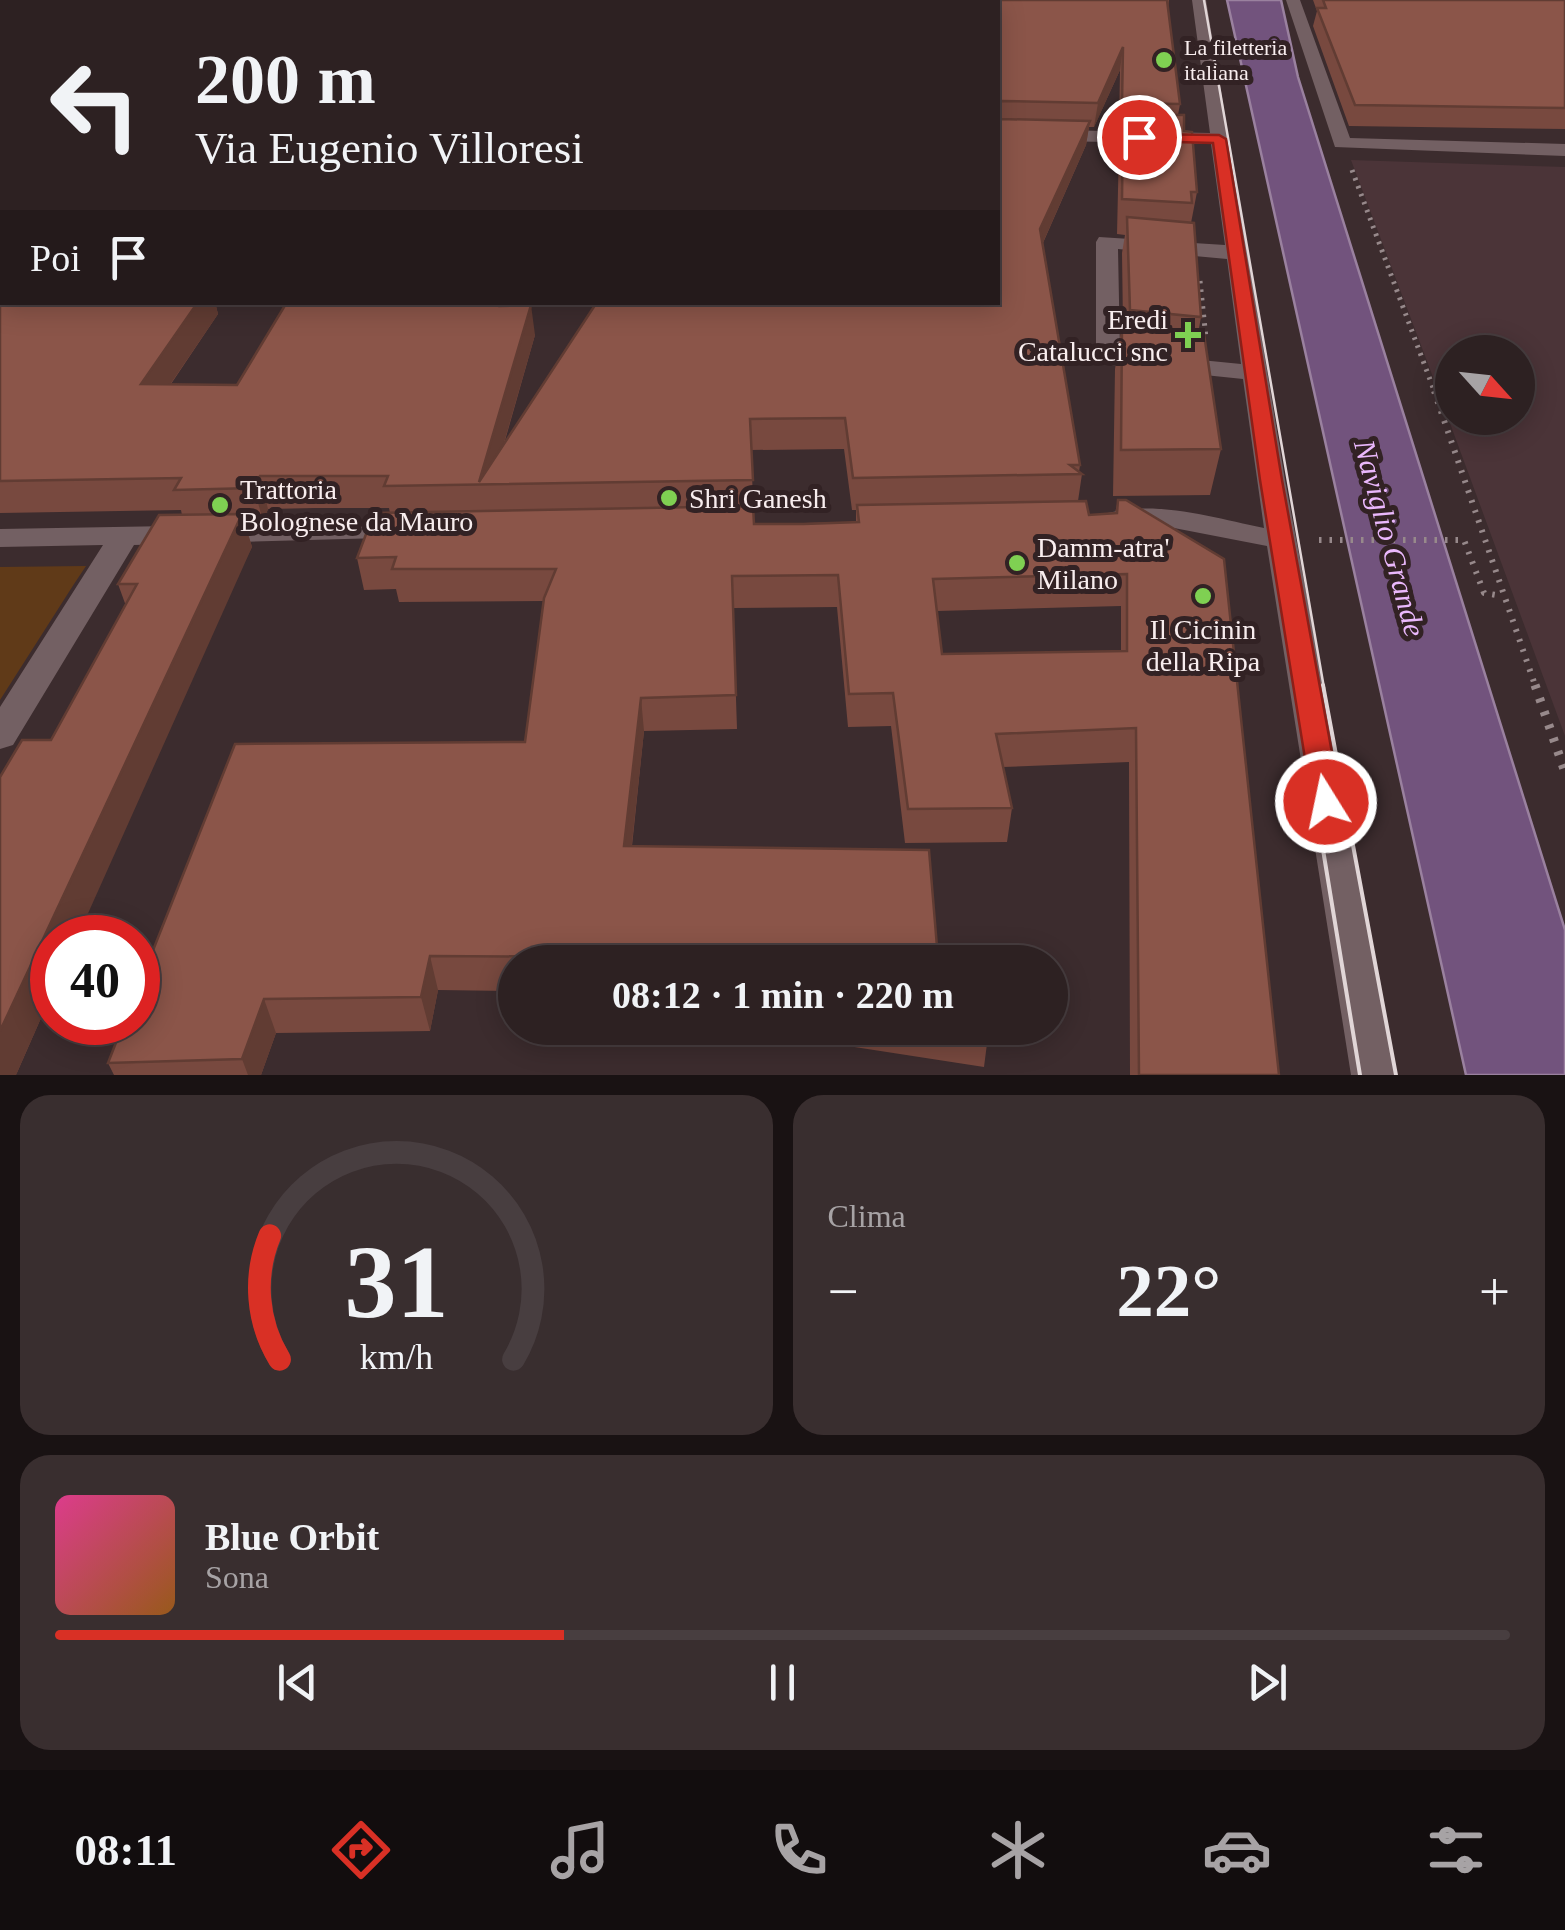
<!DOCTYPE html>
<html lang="it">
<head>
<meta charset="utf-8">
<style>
	body { margin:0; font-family:"Times New Roman",serif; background:#392e2f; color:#f1f3f6; height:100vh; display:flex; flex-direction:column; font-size:38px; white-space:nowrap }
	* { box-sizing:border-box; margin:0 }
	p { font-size:32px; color:#a7a3a5 }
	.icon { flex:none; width:55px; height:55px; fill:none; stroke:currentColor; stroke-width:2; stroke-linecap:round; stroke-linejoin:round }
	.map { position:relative; height:1075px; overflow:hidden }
	.details { display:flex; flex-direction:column; gap:20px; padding:20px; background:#191213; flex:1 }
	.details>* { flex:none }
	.top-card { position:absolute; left:0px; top:0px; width:1000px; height:305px; box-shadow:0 5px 25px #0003,0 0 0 2px #483e40; background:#2d2122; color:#f1f3f6; overflow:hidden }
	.needle { width:65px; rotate:117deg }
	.tools { position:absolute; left:1435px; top:335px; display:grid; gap:20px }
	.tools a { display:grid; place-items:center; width:100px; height:100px; border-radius:50%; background:#2d2122; box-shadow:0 5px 25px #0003,0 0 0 2px #483e40; font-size:50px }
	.speed { position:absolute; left:30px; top:915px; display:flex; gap:20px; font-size:50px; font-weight:700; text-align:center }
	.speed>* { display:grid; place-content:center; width:130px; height:130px; border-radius:50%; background:#2d2122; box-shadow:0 5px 25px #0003,0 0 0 2px #483e40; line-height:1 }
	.speed .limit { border:15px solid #d22; background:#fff; color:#111 }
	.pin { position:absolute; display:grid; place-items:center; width:85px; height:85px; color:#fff; margin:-42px; border:5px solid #fff; border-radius:50%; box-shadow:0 2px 10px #0007 }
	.me { position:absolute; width:110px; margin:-55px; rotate:350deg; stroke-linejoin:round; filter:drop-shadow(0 0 8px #0008) }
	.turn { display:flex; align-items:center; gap:35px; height:210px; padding:0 30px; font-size:45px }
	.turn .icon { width:130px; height:130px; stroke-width:2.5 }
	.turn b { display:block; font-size:70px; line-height:85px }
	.then { display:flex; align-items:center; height:95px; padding:0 30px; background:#0003; gap:20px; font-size:38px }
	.big { font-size:75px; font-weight:700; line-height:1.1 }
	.details .card { flex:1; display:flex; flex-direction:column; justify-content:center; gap:15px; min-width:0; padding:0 35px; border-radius:30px; background:#392e2f }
	.details .dial { align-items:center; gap:0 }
	.dial svg { height:260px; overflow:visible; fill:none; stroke:#483e40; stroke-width:7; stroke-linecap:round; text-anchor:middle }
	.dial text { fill:#f1f3f6; stroke:none }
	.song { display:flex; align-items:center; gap:30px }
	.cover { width:120px; height:120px; border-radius:15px; background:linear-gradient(135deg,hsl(330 70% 55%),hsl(30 70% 35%)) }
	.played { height:10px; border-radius:5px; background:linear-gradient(90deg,#d93025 35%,#483e40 35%) }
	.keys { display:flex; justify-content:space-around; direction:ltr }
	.heat { display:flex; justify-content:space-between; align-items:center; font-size:55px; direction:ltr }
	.details .tiles { flex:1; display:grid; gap:20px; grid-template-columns:1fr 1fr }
	.card:last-child { grid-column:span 2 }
	.trip { position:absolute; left:498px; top:945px; width:570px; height:100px; border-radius:50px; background:#2d2122; box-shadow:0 5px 25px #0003,0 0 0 2px #483e40; font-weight:700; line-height:100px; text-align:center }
	.tab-bar { display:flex; height:160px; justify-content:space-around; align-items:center; background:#120d0e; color:#a7a3a5 }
	.tab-bar .icon { width:70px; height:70px }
	.tab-bar .selected { color:#d93025 }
	.tab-bar b { font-size:45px; color:#f1f3f6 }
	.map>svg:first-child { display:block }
</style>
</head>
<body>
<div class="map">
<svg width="1565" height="1075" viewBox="0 0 1565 1075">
	<rect width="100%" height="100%" fill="#3c2c2e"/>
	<path fill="#4b3438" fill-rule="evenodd" d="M1351,160L1565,167V736L1433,377ZM1518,352V418H1452V352Z"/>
	<path fill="#603a18" d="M86,566L74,584L0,700V567Z"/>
	<path fill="#72537d" stroke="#9a819f" stroke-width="2.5" d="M1227,0H1281L1298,77L1565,930V1075H1466Z"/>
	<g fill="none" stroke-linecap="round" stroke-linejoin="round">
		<path stroke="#97898b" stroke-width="5" stroke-dasharray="2.5 6" stroke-linecap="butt" d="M1352,170L1435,393
			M1200,281L1206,338"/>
		<path stroke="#97898b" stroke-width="6" stroke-dasharray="2.5 8" stroke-linecap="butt" d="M1434,391L1536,688
			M1319,540H1464L1484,593L1502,596"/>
		<path stroke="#97898b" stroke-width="9" stroke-dasharray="4 10" stroke-linecap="butt" d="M1535,685L1565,772"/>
		<path fill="#736063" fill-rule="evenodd" d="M1192,0H1206L1285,480L1397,1075H1351L1267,546L1174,528L1108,525L1103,519L1108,513C1158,500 1215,518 1264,528L1243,379L1108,365L1096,358V242L1099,237L1225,245L1211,144L998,140V129L1210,133ZM1118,249L1227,259L1241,364L1120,352Z
			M1286,0H1300L1350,138L1565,144V156L1335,147Z
			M407,522L418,525L422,531L418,537L134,545L13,745L0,749V707L103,545L0,547V529Z"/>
		<path stroke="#e1d6d7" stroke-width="2.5" d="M1204,0L1324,688
			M1217,163L1296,688"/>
		<path stroke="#e1d6d7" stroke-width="4" d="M1296,685L1360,1075
			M1323,685L1396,1075"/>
	</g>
	<path fill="#78493f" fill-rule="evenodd" d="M0,0H1169L1168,9L1180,104L1178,115L1184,131L1197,192L1191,223L1201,317L1198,334L1221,449L1210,495L1113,496L1115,369L1122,326H1123L1122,253L1125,235L1117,234L1119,146L1121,128H1119L1120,70L1094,127H1089L1086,145L1043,243L1080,465L1079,472L1082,474L1078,501L1089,515L1115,513L1118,500L1279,1075H1130L1129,762L1003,767L1012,808L1007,842L905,843L891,726L848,727L837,607L733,608L737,729L644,731L632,846L938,959L993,962H515V991L438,990L430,1031L276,1033L261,1075H114L108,1063L525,742L543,601L399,602L396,589L364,590L357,558L390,513L389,508H315L268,509L263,521H244L252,547L52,938V993L16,1075L51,740L126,606L118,584L182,515L181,510L0,513ZM2,2H998L504,444L535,335L515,305L237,385L171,384L218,314L215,302H2ZM844,449L852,510H856V522L754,524L751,450ZM1121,606V651L942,654L937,611Z
		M1313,0H1565V129L1349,126L1313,26L1317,11Z
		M847,1028H989L984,1067L848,1046Z"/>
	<path fill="#613c33" d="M1123,47L1120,70L1094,127L1098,103Z
		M1090,121L1086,145L1037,256L1040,229Z
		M198,302H215L218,314L150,414L141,384Z
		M531,305L535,335L492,484L479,482Z
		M260,476L268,509L263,521L254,488Z
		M242,514L252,547L77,938H52V993L16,1075H0V1031Z
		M641,698L644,731L628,880L624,846Z
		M430,956L438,990L430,1031L421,997Z
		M264,999L276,1033L261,1075H248L242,1059Z"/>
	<path fill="#8b5549" stroke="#613c33" stroke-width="2.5" fill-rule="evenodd" d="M0,0H1167L1180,104L1122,103L1123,47L1098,103L1000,101L998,104V2H2V302H198L141,384L237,385L287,302H501L500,306L531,305L479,482L597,302H998V109L1000,119L1090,121L1040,229L1080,465H1070L1082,474L853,478L845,418L750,419L753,480L384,486L388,476H260L254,488L174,490L181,478L0,481Z
		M1323,0H1565V108L1355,105L1317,8H1326Z
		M1123,114L1184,115V131L1192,132L1197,192H1191L1192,203L1122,199Z
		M1127,217L1194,223L1201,317L1130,310Z
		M1122,326L1204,334L1221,449L1121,450Z
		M1118,500H1126L1224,559L1279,1075H1139L1136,728L996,734L1012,808L908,809L893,693L849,694L838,575L732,576L736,695L641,698L624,846L929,850L938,959L993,958V962H847V958L430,956L421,997L264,999L242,1059L108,1063L124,1022H138V988L235,744L525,742L544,598L556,569H392L396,557L357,558L374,513L753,506L754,524H804L859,522L857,505L1086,501L1089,515L1117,513ZM1127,574V651L942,654L933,579Z
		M242,514L0,1031V777L22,740H51L137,584H118L159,515Z
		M952,1028H989V1033Z"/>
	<path fill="#d93025" stroke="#8d1f18" stroke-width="2.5" d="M1134,134L1219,135L1226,139L1282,480L1341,802L1337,810L1326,813L1316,810L1312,802L1260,480L1213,143L1139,141L1134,140Z"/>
	<g fill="#7fd052" stroke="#322224" stroke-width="4">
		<circle cx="1164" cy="60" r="10"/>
		<path d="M1183 320h10v10h10v10h-10v10h-10v-10h-10v-10h10z"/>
		<circle cx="669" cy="498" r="10"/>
		<circle cx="220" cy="505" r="10"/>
		<circle cx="1017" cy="563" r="10"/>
		<circle cx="1203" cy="596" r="10"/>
	</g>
	<g text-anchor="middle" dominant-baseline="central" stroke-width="10" stroke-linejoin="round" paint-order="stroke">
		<g font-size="22" fill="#f8edee" stroke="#322224" text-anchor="start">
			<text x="1184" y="47">La filetteria<tspan x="1184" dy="25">italiana</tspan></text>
		</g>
		<g font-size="28" fill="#f8edee" stroke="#322224" text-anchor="start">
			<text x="1168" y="319" text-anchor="end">Eredi<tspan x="1168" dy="32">Catalucci snc</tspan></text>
			<text x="240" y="489">Trattoria<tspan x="240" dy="32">Bolognese da Mauro</tspan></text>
			<text x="689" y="498">Shri Ganesh</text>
			<text x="1037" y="547">Damm-atra'<tspan x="1037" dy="32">Milano</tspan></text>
			<text x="1203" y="629" text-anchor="middle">Il Cicinin<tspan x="1203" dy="32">della Ripa</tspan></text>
		</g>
		<g font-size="30" font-style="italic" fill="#eab8fc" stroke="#322224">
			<text transform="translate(1390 538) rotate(75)">Naviglio Grande</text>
		</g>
	</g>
</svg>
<div class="tools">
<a><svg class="needle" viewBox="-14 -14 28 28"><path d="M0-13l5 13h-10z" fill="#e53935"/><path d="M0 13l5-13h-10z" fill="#a7a3a5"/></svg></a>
</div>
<div class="speed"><div class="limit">40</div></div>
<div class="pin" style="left:1139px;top:137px;background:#d93025"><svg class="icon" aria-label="arrive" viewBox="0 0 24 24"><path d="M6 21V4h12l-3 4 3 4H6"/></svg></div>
<svg class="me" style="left:1326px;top:802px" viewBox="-20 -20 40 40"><circle r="17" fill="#d93025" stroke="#fff" stroke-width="3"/><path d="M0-11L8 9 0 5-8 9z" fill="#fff"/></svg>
<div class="trip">08:12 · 1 min · 220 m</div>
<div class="top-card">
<div class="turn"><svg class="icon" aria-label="left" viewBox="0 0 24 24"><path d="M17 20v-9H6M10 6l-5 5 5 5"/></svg><div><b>200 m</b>Via Eugenio Villoresi</div></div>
<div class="then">Poi<svg class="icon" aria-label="arrive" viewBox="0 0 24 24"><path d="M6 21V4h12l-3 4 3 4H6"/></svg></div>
</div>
</div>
<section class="details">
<div class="tiles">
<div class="card dial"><svg viewBox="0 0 100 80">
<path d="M14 69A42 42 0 1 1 86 69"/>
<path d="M14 69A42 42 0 0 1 11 31" stroke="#d93025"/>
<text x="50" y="56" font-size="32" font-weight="700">31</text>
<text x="50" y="72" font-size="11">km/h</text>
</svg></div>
<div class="card"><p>Clima</p>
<div class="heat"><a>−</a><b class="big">22°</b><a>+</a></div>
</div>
<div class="card">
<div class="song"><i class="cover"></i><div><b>Blue Orbit</b><p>Sona</p></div></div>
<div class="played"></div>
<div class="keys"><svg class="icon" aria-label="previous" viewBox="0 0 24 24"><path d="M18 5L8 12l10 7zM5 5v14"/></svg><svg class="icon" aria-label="pause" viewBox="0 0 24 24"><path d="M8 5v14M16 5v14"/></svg><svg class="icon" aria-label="next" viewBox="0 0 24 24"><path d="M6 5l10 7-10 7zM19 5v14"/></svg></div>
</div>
</div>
</section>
<nav class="tab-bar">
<b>08:11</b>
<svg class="icon selected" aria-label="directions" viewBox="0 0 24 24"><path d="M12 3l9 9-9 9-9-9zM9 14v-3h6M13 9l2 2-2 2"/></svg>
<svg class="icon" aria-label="music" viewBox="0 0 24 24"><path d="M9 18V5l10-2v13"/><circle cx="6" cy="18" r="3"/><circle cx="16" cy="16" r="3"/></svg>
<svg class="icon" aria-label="phone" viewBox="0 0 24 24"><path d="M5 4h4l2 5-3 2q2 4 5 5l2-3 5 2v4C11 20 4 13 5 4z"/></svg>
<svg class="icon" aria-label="climate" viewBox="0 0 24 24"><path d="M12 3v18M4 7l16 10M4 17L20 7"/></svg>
<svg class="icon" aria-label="car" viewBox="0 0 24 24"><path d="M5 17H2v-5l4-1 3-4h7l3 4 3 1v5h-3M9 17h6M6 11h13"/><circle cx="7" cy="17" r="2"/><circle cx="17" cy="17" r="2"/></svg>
<svg class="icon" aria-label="filters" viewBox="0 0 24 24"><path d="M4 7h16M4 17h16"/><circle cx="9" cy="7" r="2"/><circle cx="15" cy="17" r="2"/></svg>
</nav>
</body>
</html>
